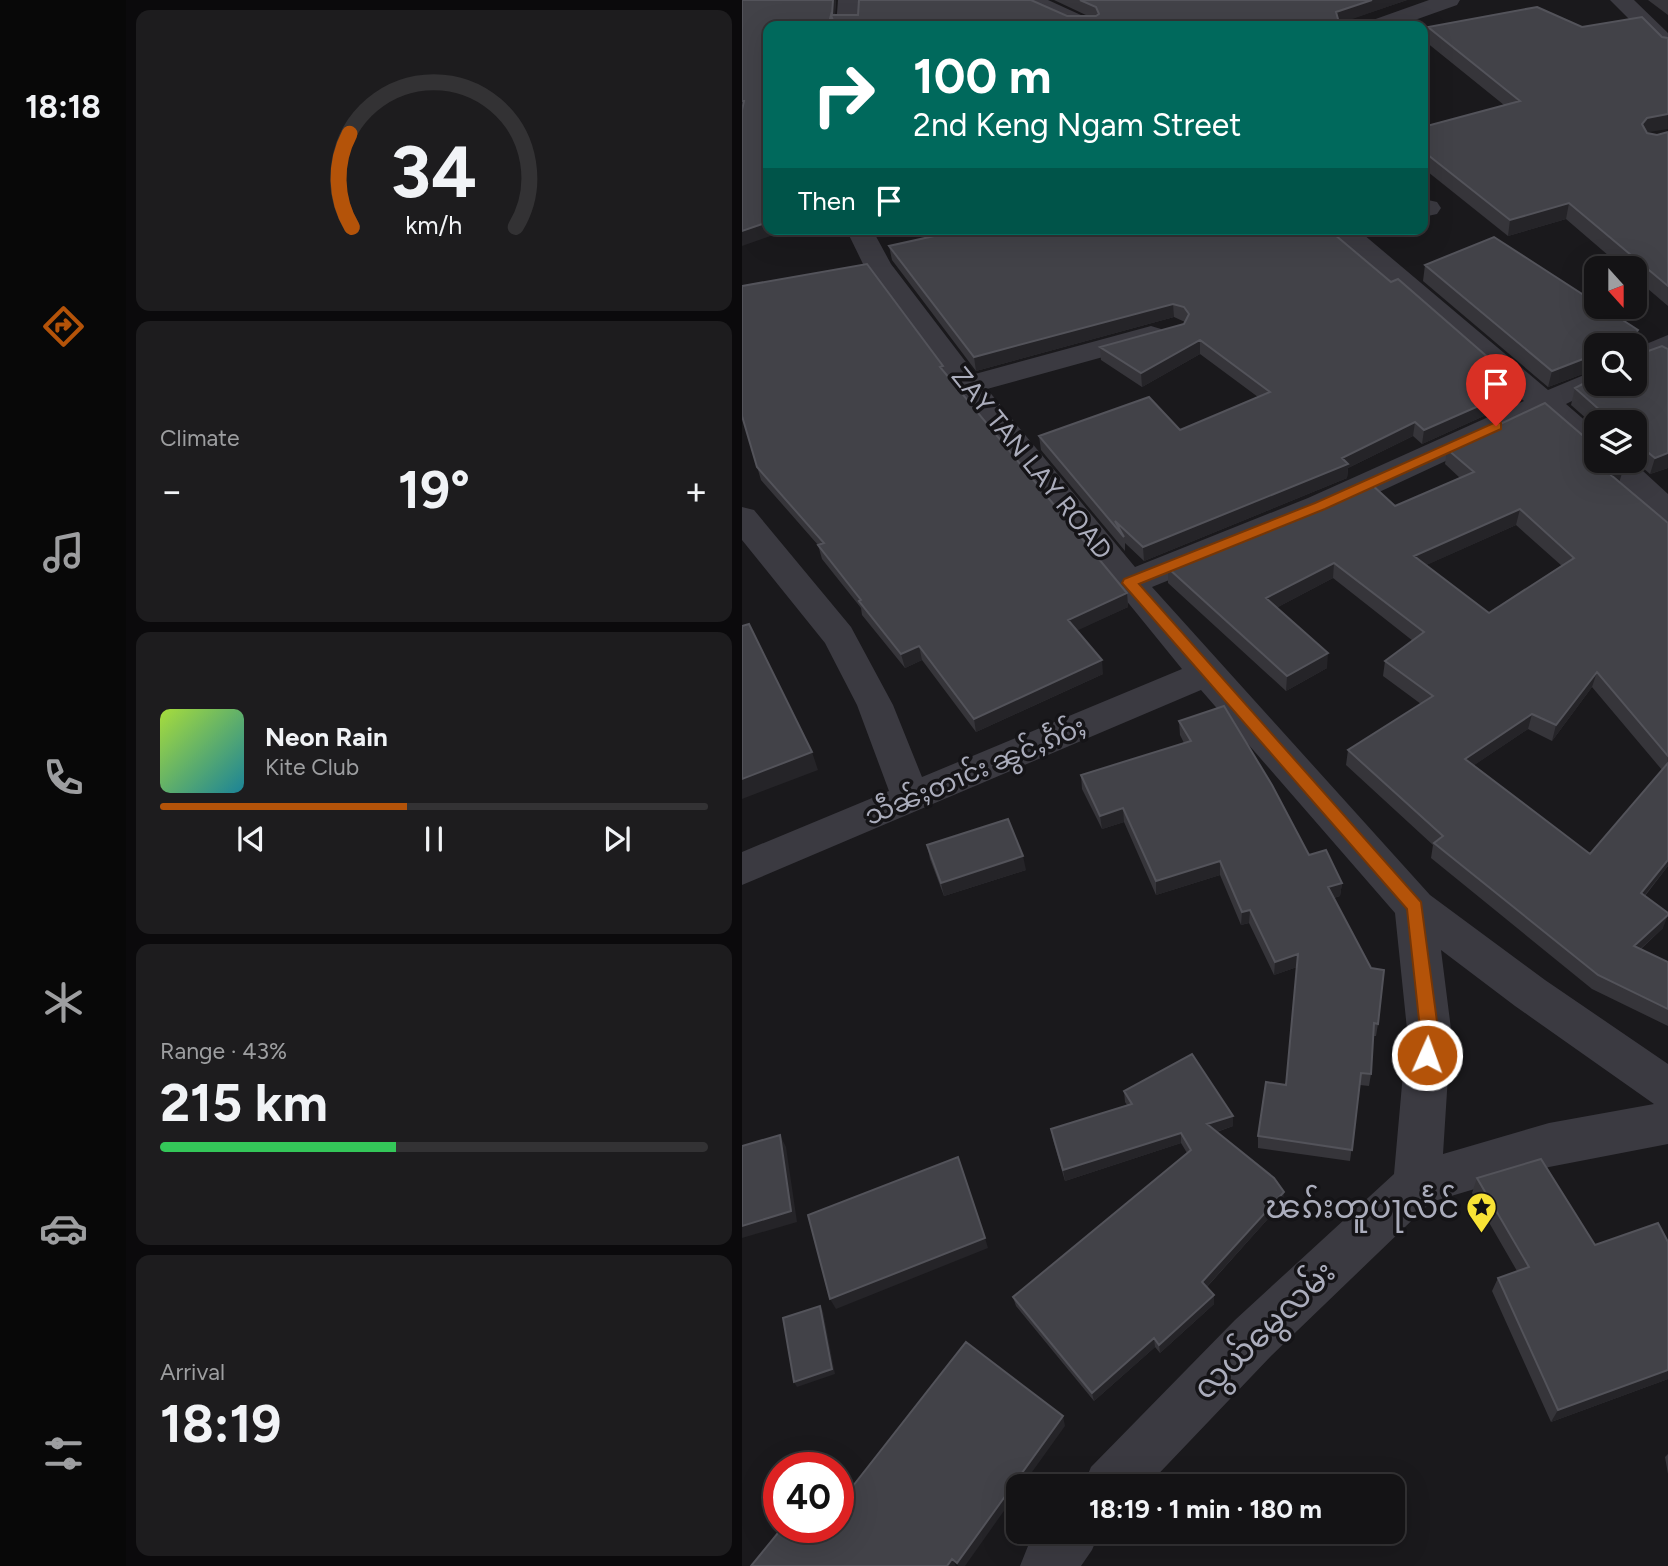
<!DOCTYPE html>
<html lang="en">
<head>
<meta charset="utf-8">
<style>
	body { margin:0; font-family:Figtree,"Noto Sans Myanmar",sans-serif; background:#1d1c1e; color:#f1f3f6; height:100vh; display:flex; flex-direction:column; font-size:26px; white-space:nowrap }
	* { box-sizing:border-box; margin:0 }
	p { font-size:23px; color:#9d9ea0 }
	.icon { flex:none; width:38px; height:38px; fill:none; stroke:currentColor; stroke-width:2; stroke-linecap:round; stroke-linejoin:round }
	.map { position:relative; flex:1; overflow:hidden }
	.sheet { display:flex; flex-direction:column; gap:10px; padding:10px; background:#0b0a0c; width:616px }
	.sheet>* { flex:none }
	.hud { position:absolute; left:21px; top:21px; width:665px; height:214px; border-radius:14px; box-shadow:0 7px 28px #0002,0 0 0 2px #333234; background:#00695c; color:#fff; overflow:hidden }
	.needle { width:46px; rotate:159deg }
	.fabs { position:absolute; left:842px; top:256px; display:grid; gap:14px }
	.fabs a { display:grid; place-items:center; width:63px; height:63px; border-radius:14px; background:#141315; box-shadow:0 7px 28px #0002,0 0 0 2px #333234; font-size:35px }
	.speed { position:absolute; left:21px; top:1452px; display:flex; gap:14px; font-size:35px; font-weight:700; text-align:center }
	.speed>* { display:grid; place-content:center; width:91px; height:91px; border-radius:50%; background:#141315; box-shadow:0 7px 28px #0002,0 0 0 2px #333234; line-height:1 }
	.speed .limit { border:10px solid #d22; background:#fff; color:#111 }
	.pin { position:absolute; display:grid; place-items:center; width:60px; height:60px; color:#fff; margin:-72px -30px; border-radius:50% 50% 50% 0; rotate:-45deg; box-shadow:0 0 7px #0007 }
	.pin .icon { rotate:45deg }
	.me { position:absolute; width:77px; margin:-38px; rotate:2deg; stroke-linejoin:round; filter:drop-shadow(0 0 5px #0008) }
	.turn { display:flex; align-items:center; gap:24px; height:147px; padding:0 35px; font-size:32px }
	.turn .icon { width:91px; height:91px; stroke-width:2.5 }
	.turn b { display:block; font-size:49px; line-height:60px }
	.then { display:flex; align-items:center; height:66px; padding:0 35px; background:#0003; gap:14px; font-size:26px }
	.big { font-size:52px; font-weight:700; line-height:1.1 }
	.sheet .card { flex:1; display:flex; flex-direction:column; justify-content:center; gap:10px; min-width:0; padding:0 24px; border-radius:14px; background:#1d1c1e }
	.sheet .dial { align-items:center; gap:0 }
	.dial svg { height:182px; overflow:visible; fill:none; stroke:#333234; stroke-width:7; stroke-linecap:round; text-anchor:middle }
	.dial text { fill:#f1f3f6; stroke:none }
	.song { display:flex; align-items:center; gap:21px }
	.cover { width:84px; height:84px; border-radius:10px; background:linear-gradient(135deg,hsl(80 70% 55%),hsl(190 70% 35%)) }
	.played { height:7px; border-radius:4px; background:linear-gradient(90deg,#b45309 45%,#333234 45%) }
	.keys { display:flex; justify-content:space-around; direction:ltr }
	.heat { display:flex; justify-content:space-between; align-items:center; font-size:38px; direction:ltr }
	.charge { height:10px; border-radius:5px; background:linear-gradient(90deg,#34c759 43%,#333234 0) }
	.trip { position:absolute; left:264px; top:1474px; width:399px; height:70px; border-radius:14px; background:#141315; box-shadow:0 7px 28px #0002,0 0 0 2px #333234; font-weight:700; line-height:70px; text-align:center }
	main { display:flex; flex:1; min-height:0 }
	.tabs { display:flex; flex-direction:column; width:126px; justify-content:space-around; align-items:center; background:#080808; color:#9d9ea0 }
	.tabs .icon { width:49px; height:49px }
	.tabs .on { color:#b45309 }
	.tabs b { font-size:32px; color:#f1f3f6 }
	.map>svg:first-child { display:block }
</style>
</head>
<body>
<main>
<nav class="tabs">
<b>18:18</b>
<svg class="icon on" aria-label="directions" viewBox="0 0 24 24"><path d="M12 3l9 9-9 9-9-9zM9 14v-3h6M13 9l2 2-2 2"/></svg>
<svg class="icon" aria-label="music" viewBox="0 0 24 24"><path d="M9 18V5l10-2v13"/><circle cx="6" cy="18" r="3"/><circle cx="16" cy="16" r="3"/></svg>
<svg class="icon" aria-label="phone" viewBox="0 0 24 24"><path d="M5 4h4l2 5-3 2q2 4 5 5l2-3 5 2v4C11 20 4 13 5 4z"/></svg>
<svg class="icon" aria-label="climate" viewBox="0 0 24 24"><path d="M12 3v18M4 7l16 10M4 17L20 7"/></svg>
<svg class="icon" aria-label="car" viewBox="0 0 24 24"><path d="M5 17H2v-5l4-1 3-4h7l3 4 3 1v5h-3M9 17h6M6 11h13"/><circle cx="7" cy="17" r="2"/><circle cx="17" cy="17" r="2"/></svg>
<svg class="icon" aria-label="filters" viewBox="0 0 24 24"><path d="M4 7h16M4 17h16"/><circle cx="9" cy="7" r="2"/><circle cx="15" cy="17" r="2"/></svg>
</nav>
<section class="sheet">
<div class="card dial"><svg viewBox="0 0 100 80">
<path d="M14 69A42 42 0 1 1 86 69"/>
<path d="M14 69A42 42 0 0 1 13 28" stroke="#b45309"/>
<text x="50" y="56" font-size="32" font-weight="700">34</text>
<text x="50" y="72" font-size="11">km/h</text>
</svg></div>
<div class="card"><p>Climate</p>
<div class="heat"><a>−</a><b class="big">19°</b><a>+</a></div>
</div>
<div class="card">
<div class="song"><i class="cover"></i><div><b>Neon Rain</b><p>Kite Club</p></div></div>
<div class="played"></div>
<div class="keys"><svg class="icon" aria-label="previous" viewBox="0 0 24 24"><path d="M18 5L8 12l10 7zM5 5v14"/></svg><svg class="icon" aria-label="pause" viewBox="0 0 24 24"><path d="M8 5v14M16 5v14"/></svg><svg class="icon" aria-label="next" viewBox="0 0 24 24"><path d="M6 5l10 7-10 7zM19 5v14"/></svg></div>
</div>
<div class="card"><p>Range · 43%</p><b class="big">215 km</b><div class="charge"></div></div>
<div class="card"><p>Arrival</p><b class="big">18:19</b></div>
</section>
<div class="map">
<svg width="926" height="1566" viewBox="0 0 926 1566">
	<rect width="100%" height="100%" fill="#1a191c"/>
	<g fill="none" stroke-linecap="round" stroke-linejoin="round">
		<path fill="#3b3a41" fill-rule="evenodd" d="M96,0H118L116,26H94Z
			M271,0H306L352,21L355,26H327L295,11L274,5Z
			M687,0H718L715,5L656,26H625L628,21Z
			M868,0H892L926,33V52L918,50Z
			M686,200L695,202L699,208L695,214L681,217V201Z
			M104,229H130L149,264L233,374L409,326L419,329L423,335L419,341L245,389L393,567L566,498L782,401L586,229H615L806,390L854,370V383H866L824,404L854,430V456L843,453L800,416L590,514L410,587L688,895L803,980L926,1064V1144L807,1167L689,1202L529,1356L405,1486H341L349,1467L493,1320L652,1174L665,1029L653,913L459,690L0,885V852L147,791L115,705L83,643L0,540V507L12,510L109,627L151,705L180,777L440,669L214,391L122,266ZM699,950L773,1006L912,1104L807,1123L701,1154L709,1029Z
			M926,335V355L892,369V349Z
			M854,460H889L926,494V523L914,520Z
			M297,1531H358L350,1550L339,1566H278L286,1546Z"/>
	</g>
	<path fill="#36353a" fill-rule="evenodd" d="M0,0H94L93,15L346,16L312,0H665L597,23L598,26H26L0,246Z
		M906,0H926V15Z
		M686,27H840L920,37L905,133L915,135L926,133V306L892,277V268H881L824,219L766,236L681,168V127L762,105L684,42Z
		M227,234L649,282L780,387L777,400L680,444L671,436L606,468L605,478L402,561L383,543V551L299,450L297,436L438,430L516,397L458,354L400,387L359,360L358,347L442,324L443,322L432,317L234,371L150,260L147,246Z
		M683,265L894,338L895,355L926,468L908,474L892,460V422H854V427L829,405L833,388L892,383L854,345V369L806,387L681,281Z
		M201,366L202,372L385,593L386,607L335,630L361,674L234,732L180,660L163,668L120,615L119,608L80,559L76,545L19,480L0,416Z
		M705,449L878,482L926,523V866L903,896L921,928L899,949L926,962V1026L850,989L689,858L691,845L604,765L606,750L679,704L641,676L643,661L671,641L591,578L534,608L585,668L544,691L426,583V568L653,506L718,478L703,464ZM774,525L820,566L747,613L684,565ZM850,687L920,770L848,854L732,765L786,729L810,741Z
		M437,721L567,855L600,883L598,896L592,898L636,1024L634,1036H631L629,1074L627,1086L618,1085L608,1161L516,1148V1136L544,1085L555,967L532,975L507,923L499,925L478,875L414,895L382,822L360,829L340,789L339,775L442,743L438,735Z
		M185,845L284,870L202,896L188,859Z
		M382,1091L491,1126L475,1132L541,1202L465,1287L472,1304L418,1353L413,1347L352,1401L274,1306L271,1297L445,1153L439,1143L323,1181L311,1140L309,1129L385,1105L383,1102Z
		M735,1178L853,1245L926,1242V1379L809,1422L750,1291L756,1278L775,1271L730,1193Z
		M926,1454V1474L923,1457Z"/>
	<path fill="#252428" d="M91,0H94L92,24L90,15Z
		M630,0H665L593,25L594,12Z
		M89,15L91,26H86Z
		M926,114V129L901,133L900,124L905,118Z
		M827,203L824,219L766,236L768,220Z
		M26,222V229H48L0,246V231Z
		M431,304L432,317L234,371L232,357Z
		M458,340V354L400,387L399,373Z
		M854,354V369L806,387L810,371Z
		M780,387L777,400L680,444L682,430Z
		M673,422L671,436L606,468L605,478L402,561L401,547L600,458Z
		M926,453V468L908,474L913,458Z
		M881,470L876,486L869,475Z
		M778,509L774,525L669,572L672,556Z
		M592,563L591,578L523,614L524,598Z
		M385,593L386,607L328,634L326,620Z
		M177,646L180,660L163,668L159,654Z
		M586,653L585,668L544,691L545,676Z
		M360,660L361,674L234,732L232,719Z
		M855,672L850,687L810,741L814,725Z
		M790,714L786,729L719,774L723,759Z
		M70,752L76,770L0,799V779Z
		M381,808L382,822L360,829L358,816Z
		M281,856L284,870L202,896L199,883Z
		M926,860V866L893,907L899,893Z
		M478,861V875L414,895V881Z
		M600,883L598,896L584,900L586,887Z
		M508,910L507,923L499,925L500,912Z
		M926,915L921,928L886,960L892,946Z
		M556,954L555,967L532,975L533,962Z
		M491,1116V1126L465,1135V1124Z
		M439,1133V1143L323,1181L321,1170Z
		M38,1135L44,1147L55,1222L0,1238V1226Z
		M542,1192L541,1202L460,1292V1282Z
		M243,1238L246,1248L94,1309L88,1299Z
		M472,1295V1304L418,1353L417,1345Z
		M78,1306L81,1311L93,1374L55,1387L52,1382Z
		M412,1338L413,1347L352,1401L350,1393Z
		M926,1370V1379L809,1422L816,1410Z
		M321,1416L323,1426L280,1486H276V1491L223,1566H216L215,1563Z
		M210,1559L214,1566H205Z"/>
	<path fill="#424248" stroke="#53535a" stroke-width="2" fill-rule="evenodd" d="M0,0H91L90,15H116L117,0H289L325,16H354L357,14L354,7L338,0H630L594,12L598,26H93L89,15L86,26H26V222L0,231V110L2,101H0Z
		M795,7L840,27L900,17L920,37L926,38V114L905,118L900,124L905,133L915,135L926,132V286L827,203L768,220L681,151V127L778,101L686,27Z
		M224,229L227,234L251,229H586L649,282L656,279L780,387L682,430L673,422L600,458L606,464L401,547L373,521L382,537L297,436L407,397L438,430L528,392L458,340L399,373L358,347L442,324L447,314L442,307L431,304L232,357L147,246Z
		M752,237L854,303V306H859L896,330L894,333L895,355L920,346L926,349V453L913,458L892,441V422H860V412L833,388L854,377V383H892V345H854V354L810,371L683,265Z
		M125,264L201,366L198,367L385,593L326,620L360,660L232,719L177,646L159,654L117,601L119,600L76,545L82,543L15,467L0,416V286Z
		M803,403L845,439L854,442V460H870L881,470L869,475L926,523V756L855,672L814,725L790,714L723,759L848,854L926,763V860L899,893L926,913V915L892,946L926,962V1009L856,975L692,843L701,836L606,750L691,696L643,661L682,632L592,563L524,598L586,653L545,676L426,568L629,484L653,506L732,472L705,449ZM778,509L832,558L747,613L672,556Z
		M7,624L70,752L0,779V626Z
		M482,706L530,785L567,855L584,850L600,883L586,887L629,968L642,970L636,1024L632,1023L629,1074L619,1073L610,1150L516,1136L524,1082L544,1085L556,954L533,962L508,910L500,912L478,861L414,881L381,808L358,816L339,775L449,741L437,721Z
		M266,819L281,856L199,883L185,845Z
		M450,1054L491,1116L465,1124L532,1178L542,1192L460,1282L472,1295L417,1345L412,1338L350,1393L271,1297L449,1150L439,1133L321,1170L309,1129L390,1104L382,1091Z
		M38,1135L49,1211L0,1226V1146Z
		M216,1157L243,1238L88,1299L66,1215Z
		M799,1159L853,1245L916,1223L926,1242V1370L816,1410L756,1278L787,1267L735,1178Z
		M78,1306L90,1369L52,1382L41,1318Z
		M224,1342L321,1416L215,1563L210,1559L205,1566H9L40,1528H96V1505Z"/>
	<path fill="#b45309" stroke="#753606" stroke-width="2" d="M754,422L759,423V429L583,509L397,584L679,902L696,1029L691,1061L685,1063L678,1061L676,1055L678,1029L665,909L380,583L382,579L573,503Z"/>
	<defs>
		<symbol id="sight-pin" viewBox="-11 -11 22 30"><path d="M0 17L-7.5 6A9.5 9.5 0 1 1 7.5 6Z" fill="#f8e235" stroke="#151417"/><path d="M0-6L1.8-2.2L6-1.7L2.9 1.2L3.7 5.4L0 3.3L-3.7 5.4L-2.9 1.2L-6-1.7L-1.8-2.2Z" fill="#111"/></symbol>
	</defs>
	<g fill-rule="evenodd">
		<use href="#sight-pin" x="722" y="1190" width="35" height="47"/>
	</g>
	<g text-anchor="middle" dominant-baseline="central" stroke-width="7" stroke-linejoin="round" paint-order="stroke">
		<g font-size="26" fill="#abadbc" stroke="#151417">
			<text transform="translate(290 463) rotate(51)">ZAY TAN LAY ROAD</text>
			<text transform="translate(233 771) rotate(-23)">သဵၼ်ႈတၢင်း ၼွင်ႇၵႅဝ်ႈ</text>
		</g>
		<g font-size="32" fill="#abadbc" stroke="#151417" text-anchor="end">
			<text x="717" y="1207">ၽၵ်းတူပႃလႅင်</text>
		</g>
		<g font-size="32" fill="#abadbc" stroke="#151417">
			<text transform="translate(522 1330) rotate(-44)">လွယ်မွေလမ်း</text>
		</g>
	</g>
</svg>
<div class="fabs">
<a><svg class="needle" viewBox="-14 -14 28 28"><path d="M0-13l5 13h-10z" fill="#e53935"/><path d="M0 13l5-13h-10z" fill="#9d9ea0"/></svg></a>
<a><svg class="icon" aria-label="search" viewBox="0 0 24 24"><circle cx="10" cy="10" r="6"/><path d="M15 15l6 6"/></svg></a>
<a><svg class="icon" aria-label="layers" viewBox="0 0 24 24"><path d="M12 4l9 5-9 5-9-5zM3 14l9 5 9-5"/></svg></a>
</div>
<div class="speed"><div class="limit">40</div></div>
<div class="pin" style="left:754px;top:426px;background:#d93025"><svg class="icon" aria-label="arrive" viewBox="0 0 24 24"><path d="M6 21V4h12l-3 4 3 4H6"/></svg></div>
<svg class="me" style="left:685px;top:1055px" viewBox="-20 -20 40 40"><circle r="17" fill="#b45309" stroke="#fff" stroke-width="3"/><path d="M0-11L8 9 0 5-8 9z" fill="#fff"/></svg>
<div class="trip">18:19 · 1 min · 180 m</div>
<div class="hud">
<div class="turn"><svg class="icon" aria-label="right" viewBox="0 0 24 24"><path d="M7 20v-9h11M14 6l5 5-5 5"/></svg><div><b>100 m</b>2nd Keng Ngam Street</div></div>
<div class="then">Then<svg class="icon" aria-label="arrive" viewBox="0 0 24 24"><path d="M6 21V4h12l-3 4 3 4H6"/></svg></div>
</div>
</div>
</main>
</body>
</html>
